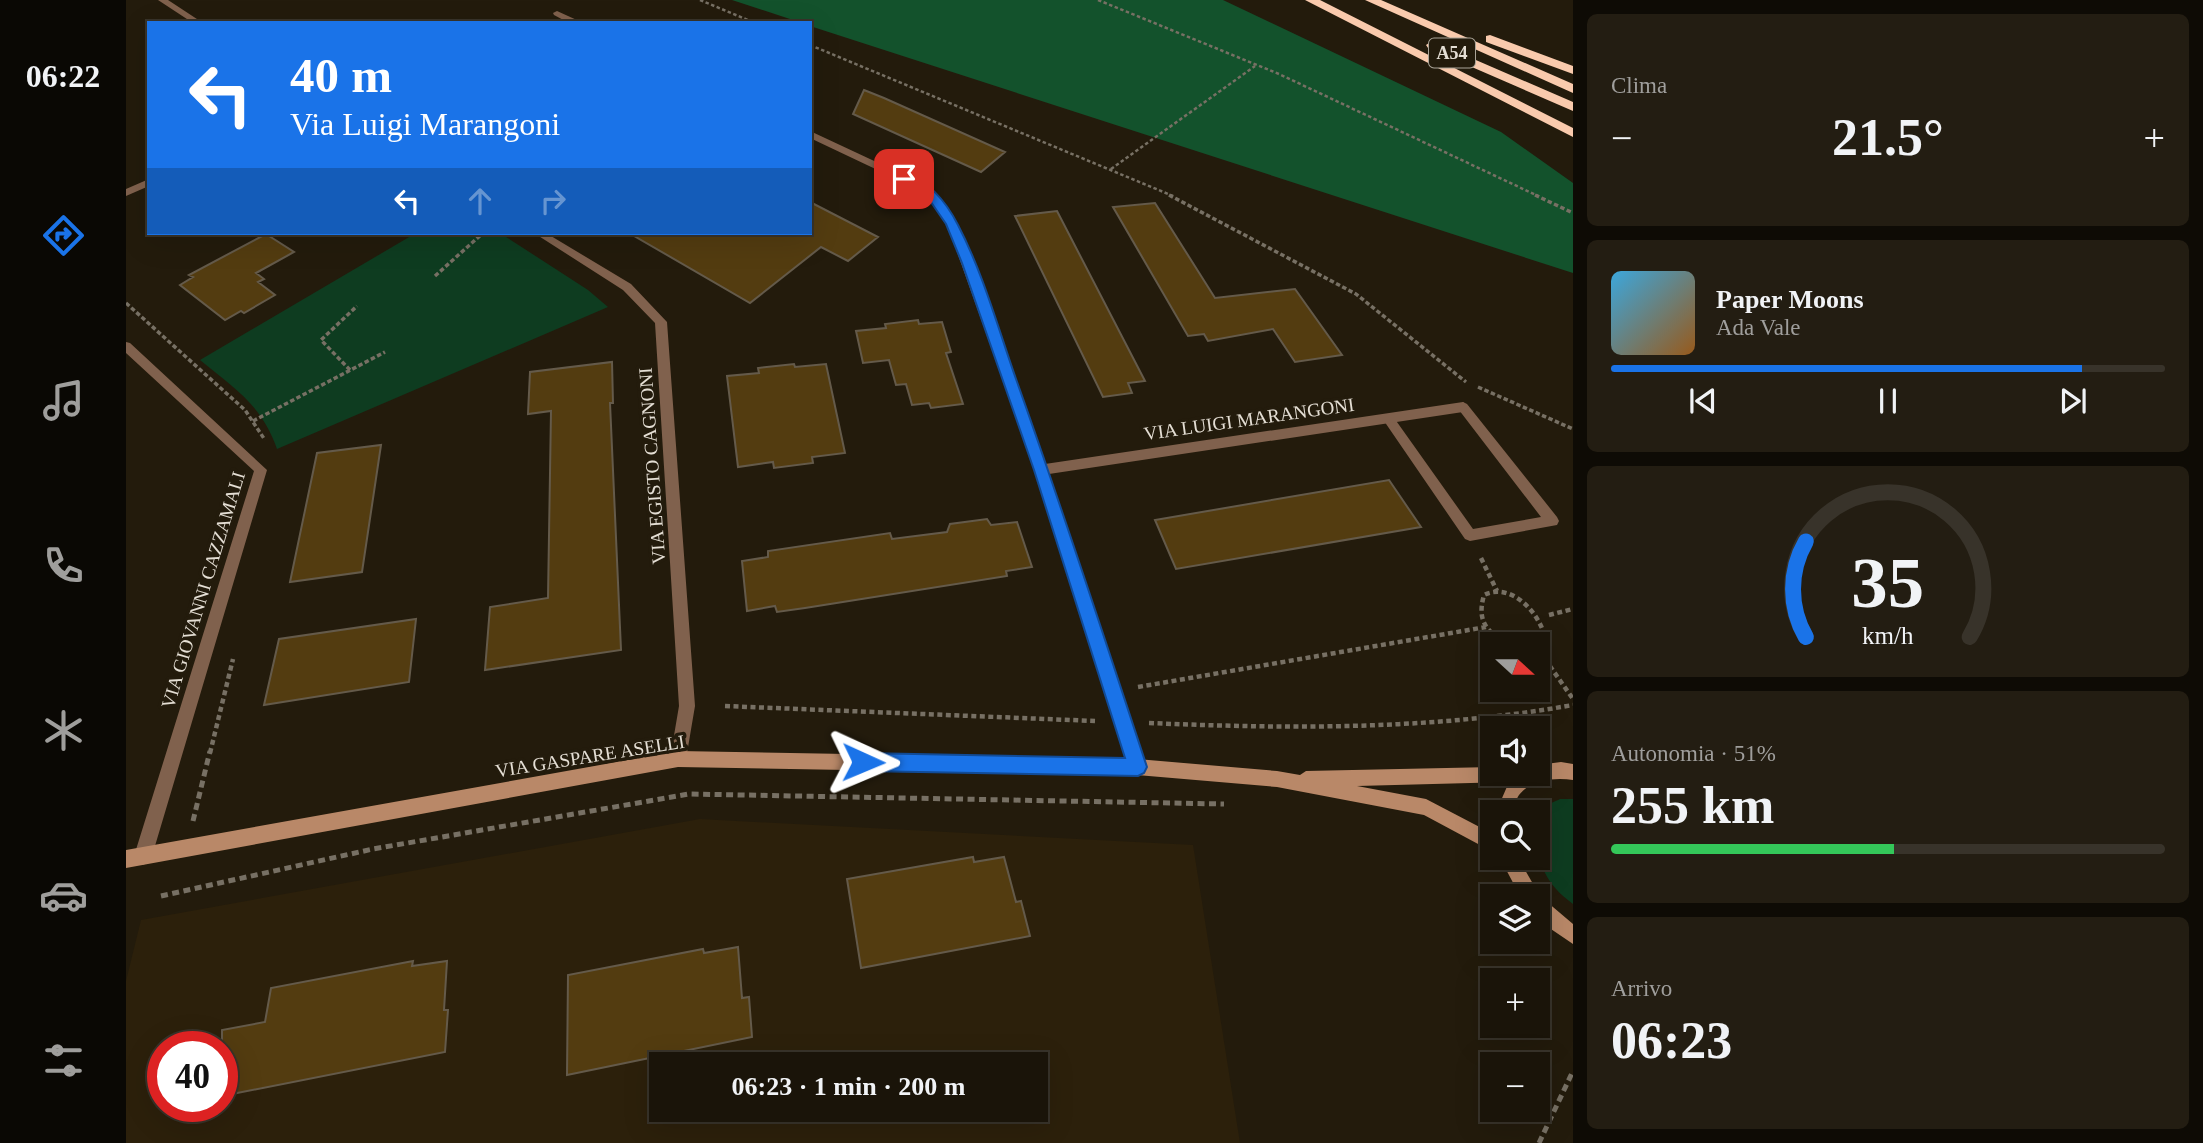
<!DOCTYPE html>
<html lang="it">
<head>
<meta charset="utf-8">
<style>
	body { margin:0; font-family:"Times New Roman",serif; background:#231d12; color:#f1f3f6; height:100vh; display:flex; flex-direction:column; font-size:26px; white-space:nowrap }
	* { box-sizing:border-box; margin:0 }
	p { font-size:23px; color:#9f9e9c }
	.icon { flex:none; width:38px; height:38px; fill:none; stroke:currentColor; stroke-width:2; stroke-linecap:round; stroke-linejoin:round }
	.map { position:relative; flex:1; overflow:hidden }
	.details { display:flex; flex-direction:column; gap:14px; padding:14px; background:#0e0b05; width:630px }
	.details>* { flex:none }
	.hud { position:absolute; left:21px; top:21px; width:665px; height:214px; border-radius:0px; box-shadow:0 7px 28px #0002,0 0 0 2px #38332a; background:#1a73e8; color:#fff; overflow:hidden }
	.needle { width:46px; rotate:111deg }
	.controls { position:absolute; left:1354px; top:632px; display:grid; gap:14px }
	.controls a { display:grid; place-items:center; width:70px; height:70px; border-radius:0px; background:#1a1409; box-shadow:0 7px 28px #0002,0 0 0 2px #38332a; font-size:35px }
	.speed { position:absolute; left:21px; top:1031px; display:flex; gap:14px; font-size:35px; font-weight:700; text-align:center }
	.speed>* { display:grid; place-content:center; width:91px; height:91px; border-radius:50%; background:#1a1409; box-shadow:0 7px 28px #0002,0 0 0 2px #38332a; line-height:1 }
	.speed .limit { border:10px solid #d22; background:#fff; color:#111 }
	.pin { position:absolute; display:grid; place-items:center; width:60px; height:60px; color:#fff; margin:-30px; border-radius:14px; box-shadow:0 4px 10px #0006 }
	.me { position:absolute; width:77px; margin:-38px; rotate:91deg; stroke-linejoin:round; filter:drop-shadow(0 0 5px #0008) }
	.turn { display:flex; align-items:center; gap:24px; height:147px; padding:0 28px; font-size:32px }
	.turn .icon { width:91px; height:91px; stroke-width:2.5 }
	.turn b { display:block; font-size:49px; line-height:60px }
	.lanes { display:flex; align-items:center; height:66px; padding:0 28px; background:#0003; justify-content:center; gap:35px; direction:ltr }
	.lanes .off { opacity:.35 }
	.big { font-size:52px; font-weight:700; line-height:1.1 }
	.details .card { flex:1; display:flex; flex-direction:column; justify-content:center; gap:10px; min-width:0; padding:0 24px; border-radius:10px; background:#231d12 }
	.details .dial { align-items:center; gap:0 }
	.dial svg { height:182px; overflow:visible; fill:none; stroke:#38332a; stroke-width:7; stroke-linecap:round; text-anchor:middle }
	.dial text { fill:#f1f3f6; stroke:none }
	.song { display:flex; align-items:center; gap:21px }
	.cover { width:84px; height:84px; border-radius:10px; background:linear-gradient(135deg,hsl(200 70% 55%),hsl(30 70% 35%)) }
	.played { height:7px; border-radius:4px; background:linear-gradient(90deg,#1a73e8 85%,#38332a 85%) }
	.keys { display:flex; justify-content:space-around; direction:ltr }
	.heat { display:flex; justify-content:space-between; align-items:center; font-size:38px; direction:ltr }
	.charge { height:10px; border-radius:5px; background:linear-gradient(90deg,#34c759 51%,#38332a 0) }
	.trip { position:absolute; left:523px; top:1052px; width:399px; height:70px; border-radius:0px; background:#1a1409; box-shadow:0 7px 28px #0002,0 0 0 2px #38332a; font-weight:700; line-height:70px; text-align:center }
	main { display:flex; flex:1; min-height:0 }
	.dock { display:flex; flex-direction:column; width:126px; justify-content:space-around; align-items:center; background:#0a0804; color:#9f9e9c }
	.dock .icon { width:49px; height:49px }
	.dock .active { color:#1a73e8 }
	.dock b { font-size:32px; color:#f1f3f6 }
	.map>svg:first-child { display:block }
</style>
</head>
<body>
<main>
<nav class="dock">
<b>06:22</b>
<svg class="icon active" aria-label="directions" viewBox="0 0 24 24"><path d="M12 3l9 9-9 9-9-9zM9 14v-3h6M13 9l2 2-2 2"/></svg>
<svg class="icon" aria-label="music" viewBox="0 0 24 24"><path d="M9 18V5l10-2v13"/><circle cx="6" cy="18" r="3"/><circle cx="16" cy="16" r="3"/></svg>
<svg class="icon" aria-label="phone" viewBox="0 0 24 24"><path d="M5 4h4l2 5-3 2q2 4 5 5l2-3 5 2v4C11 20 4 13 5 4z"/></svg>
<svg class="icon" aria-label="climate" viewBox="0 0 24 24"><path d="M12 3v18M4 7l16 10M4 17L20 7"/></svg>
<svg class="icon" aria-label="car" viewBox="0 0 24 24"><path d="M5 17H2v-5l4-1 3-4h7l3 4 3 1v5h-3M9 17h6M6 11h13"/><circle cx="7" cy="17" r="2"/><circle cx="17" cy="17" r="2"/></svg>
<svg class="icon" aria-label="filters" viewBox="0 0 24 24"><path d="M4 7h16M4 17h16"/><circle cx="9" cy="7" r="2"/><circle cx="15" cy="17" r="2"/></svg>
</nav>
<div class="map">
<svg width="1447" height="1143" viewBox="0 0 1447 1143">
	<rect width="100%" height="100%" fill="#231b0c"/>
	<path fill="#2c200b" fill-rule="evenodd" d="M574,819L1067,845L1114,1143H0V981L15,920ZM37,1046H96V1106H37ZM536,1064H910V1110H536Z"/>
	<path fill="#0e3c20" d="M290,233H374L462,290L482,307L151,449C136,405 108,388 74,360Z
		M1434,799H1447V904C1419,883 1412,865 1412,833C1412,826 1410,817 1415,811C1419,805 1428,802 1434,799Z"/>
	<path fill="#13522c" d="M606,0H1097L1375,132L1447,183V273L684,26V23H676Z"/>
	<path fill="#533c10" stroke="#645a4a" stroke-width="2" d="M738,90L758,98L879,152L855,172L727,114Z
		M684,202L752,237L722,261L695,247L624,303L503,233H684Z
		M1029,203L1089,298L1169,289L1216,355L1169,362L1147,329L1082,341L1078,334L1062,336L987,207Z
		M931,211L1019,381L1002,383L1006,393L977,397L889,216Z
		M140,234L168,252L130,273L138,279L132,282L149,295L118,313L115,311L99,320L54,285L67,277L63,275Z
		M792,320L793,324L816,322L825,352L820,353L837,404L805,408L803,403L786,405L780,384L770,385L763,360L737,363L730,331L760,328L759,324Z
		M486,362L487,403H484L495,650L359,670L364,607L422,598L425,411L402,414L404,372Z
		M668,364L669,367L700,364L719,453L686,457L687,463L648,468L647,462L612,467L601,376L633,373L632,368Z
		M255,445L236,572L164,582L191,453Z
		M1263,480L1295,527L1050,569L1029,520Z
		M861,519L865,525L891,522L906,567L880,571L881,576L679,608L651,612L649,606L621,611L616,561L642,557V551L764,533L766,539L821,532L824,524Z
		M290,619L283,682L138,705L153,639Z
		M847,857L848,862L878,857L890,902L895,901L904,936L735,968L721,879Z
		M612,947L616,998L623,997L626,1037L441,1075L442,975L577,949L578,953Z
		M287,961L286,966L321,961L318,1010H322L319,1052L96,1096V1030L139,1022L145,988Z"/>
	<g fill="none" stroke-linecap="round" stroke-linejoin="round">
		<path stroke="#777064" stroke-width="2.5" stroke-dasharray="3.5 2.5" stroke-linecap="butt" d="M574,0L629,23
			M972,0L1153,74L1412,196
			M684,45L1047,196
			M985,169L1129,66"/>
		<path stroke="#777064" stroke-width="3.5" stroke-dasharray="4.5 2.5" stroke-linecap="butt" d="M1043,195L1230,294L1340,382
			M1409,195L1447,213
			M309,276L357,233
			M0,303L119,410L139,440
			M224,370L195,340L231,306
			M1352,387L1447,429
			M127,421L259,352"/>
		<path stroke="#777064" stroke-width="4.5" stroke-dasharray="5 3.5" stroke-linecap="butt" d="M1355,558L1371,591
			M1423,615L1447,609
			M1379,644C1359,629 1351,620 1358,595C1386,581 1416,615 1420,642L1412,652
			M1414,652L1447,699
			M1012,687L1360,627
			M599,706L969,721
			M1023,723C1166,729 1306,730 1447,705
			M84,753L107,659"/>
		<path stroke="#777064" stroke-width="5" stroke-dasharray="7 4.5" stroke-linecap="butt" d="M67,821L84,751
			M35,896L247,849L563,794L1098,804
			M1413,1143L1447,1071"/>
		<path fill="#80614d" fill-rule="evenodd" d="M1337,402L1341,404L1431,517L1433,521L1431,525L1344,541L1339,539L1256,418L1258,415H1266L1347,529L1415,517L1333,410L1331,407Z"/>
		<path fill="#80614d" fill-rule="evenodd" d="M32,0H42L77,23H67Z
			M431,11L453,21L454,23H443L428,15L427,13Z
			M684,131L806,188L830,222L919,464L1337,402L1343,407L1337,412L923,474L1019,767L1017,773L1011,775L1005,773L1003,767L909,470L821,224L798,192L684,138Z
			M23,179V186L0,196V189Z
			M408,233H420L505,284L541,322L569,706L560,759L558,765L552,767L546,765L544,759L553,706L529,323L497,290Z
			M0,342L4,343L141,470L26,856L23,862L17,865L11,862L8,856L128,471L0,353Z"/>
		<path fill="#b98868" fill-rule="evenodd" d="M552,751L1011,759L1151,771L1174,775L1180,771L1367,767V774H1412V765L1435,762L1447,764V780C1429,777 1404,780 1393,795C1390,799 1388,807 1386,812H1370L1383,782L1231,786L1300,799L1367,834V852L1298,815L1151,787L1011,775L552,767L0,868V850Z
			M1374,858H1392L1414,896L1447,924V944L1419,925L1412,918V896H1394Z"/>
		<path fill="#f9caad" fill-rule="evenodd" d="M1179,0H1194L1447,128V137Z
			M1239,0H1255L1447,84V93Z
			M1364,35L1447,66V74L1360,42V36Z
			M1306,41L1447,102V111L1302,48L1300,45Z"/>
	</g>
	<path fill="#1a73e8" stroke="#114b97" stroke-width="2" d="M774,176C799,173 822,205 832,225C857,273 872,328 890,379C936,507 978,637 1021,767L1018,773L1012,776L737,771L730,768L727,762L730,755L737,753L999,758L908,470L836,263L820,224L798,192L774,181Z"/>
	<g text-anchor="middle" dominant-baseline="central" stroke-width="7" stroke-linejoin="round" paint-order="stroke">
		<rect fill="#231b0c" stroke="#aaa498" stroke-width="2" x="1303" y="38.5" width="46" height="29" rx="5"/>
		<g font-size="18" font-weight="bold" fill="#e4ded4">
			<text x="1326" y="53">A54</text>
		</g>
		<g font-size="19" fill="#e4ded4" stroke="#231b0c">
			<text transform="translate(1123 419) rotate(-8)">VIA LUIGI MARANGONI</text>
			<text transform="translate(526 466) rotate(-94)">VIA EGISTO CAGNONI</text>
			<text transform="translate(77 590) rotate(-73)">VIA GIOVANNI CAZZAMALI</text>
			<text transform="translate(464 756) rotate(-9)">VIA GASPARE ASELLI</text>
		</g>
	</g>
</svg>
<div class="controls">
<a><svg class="needle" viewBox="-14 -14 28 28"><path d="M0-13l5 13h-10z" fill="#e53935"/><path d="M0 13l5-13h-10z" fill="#9f9e9c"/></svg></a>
<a><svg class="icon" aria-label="sound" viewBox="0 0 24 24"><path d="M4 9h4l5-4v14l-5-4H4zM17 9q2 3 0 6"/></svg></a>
<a><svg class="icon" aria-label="search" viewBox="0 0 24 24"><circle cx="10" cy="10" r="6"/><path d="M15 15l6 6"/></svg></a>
<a><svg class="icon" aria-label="layers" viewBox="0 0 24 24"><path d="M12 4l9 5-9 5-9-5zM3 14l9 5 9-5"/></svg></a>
<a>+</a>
<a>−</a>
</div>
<div class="speed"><div class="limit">40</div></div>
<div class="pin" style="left:778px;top:179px;background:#d93025"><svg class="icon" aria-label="arrive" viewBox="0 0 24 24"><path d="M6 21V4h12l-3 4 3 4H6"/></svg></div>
<svg class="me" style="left:737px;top:762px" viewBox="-20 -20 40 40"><path d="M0-17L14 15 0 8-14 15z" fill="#1a73e8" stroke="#fff" stroke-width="4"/></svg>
<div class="trip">06:23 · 1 min · 200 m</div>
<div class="hud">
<div class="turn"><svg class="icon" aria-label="left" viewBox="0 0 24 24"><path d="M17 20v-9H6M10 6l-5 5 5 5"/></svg><div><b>40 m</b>Via Luigi Marangoni</div></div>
<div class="lanes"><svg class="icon" aria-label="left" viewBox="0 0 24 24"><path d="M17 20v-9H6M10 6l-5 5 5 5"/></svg><svg class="icon off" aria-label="ahead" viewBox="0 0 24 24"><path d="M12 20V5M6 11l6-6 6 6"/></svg><svg class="icon off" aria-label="right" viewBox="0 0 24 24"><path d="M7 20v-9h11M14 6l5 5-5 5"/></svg></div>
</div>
</div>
<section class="details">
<div class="card"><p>Clima</p>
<div class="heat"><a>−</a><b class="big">21.5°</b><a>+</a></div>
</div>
<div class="card">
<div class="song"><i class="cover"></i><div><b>Paper Moons</b><p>Ada Vale</p></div></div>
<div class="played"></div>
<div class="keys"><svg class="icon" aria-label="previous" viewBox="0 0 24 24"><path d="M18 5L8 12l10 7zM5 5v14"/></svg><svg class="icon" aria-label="pause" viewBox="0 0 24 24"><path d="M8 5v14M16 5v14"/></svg><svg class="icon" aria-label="next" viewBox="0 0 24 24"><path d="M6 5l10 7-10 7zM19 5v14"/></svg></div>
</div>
<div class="card dial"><svg viewBox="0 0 100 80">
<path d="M14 69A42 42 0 1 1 86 69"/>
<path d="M14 69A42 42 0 0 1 14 27" stroke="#1a73e8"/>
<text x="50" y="56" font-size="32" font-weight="700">35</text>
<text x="50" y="72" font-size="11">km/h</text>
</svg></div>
<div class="card"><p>Autonomia · 51%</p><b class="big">255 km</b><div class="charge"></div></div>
<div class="card"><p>Arrivo</p><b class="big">06:23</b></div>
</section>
</main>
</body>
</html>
